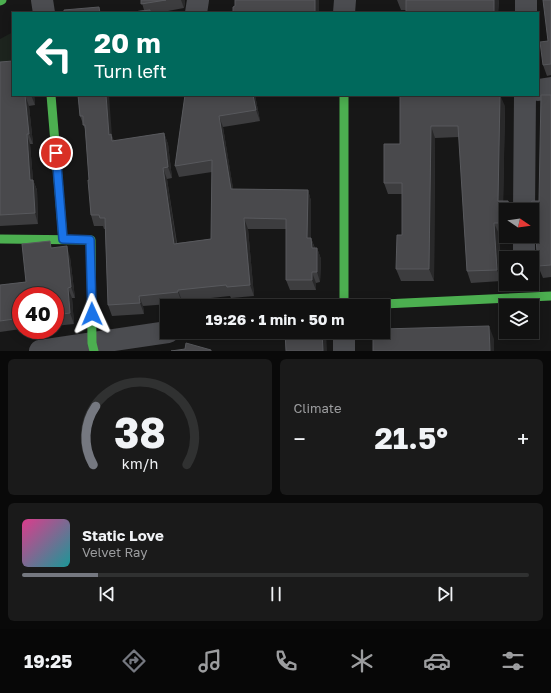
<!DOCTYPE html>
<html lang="en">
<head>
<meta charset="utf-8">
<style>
	body { margin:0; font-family:"Golos Text",sans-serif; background:#1a1a1a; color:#f1f3f6; height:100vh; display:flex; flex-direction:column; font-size:15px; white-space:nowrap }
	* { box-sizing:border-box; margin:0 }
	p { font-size:13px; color:#9c9d9f }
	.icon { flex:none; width:22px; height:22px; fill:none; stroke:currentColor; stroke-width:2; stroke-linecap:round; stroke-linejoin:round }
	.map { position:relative; height:351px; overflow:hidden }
	.sheet { display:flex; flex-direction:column; gap:8px; padding:8px; background:#090909; flex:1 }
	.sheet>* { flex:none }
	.banner { position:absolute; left:12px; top:12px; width:527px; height:84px; border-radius:0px; box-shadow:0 2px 10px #0003,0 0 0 1px #303131; background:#00695c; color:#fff; overflow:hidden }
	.needle { width:26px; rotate:103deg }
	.fabs { position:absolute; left:499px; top:203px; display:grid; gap:8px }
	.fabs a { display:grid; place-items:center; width:40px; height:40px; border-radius:0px; background:#111; box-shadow:0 2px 10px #0003,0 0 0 1px #303131; font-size:20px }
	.speed { position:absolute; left:12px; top:287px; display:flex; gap:8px; font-size:20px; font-weight:700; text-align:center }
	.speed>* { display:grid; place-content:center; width:52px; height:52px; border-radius:50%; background:#111; box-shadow:0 2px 10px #0003,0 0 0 1px #303131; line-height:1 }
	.speed .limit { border:6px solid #d22; background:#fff; color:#111 }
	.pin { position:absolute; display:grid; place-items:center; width:34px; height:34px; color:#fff; margin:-17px; border:2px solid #fff; border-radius:50%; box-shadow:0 1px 4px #0007 }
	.me { position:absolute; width:44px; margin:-22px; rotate:359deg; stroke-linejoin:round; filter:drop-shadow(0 0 3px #0008) }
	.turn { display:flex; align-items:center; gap:14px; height:84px; padding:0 16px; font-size:18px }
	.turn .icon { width:52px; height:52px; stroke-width:2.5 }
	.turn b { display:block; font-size:28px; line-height:34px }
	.big { font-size:30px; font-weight:700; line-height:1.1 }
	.sheet .card { flex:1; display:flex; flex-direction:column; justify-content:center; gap:6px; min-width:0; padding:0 14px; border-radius:6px; background:#1a1a1a }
	.sheet .dial { align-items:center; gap:0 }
	.dial svg { height:104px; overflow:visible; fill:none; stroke:#303131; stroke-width:7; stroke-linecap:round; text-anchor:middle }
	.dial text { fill:#f1f3f6; stroke:none }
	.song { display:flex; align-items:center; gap:12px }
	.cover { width:48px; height:48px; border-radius:6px; background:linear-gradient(135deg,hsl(330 70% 55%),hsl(180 70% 35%)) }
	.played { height:4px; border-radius:2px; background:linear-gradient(90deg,#757880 15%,#303131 15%) }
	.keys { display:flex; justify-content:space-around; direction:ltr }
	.heat { display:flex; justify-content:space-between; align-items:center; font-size:22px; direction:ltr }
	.sheet .tiles { flex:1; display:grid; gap:8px; grid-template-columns:1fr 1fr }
	.card:last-child { grid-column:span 2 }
	.trip { position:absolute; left:160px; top:299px; width:230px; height:40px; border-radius:0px; background:#111; box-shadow:0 2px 10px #0003,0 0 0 1px #303131; font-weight:700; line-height:40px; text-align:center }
	.menu { display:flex; height:64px; justify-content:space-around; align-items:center; background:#070707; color:#9c9d9f }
	.menu .icon { width:28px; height:28px }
	.menu .active { color:#757880 }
	.menu b { font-size:18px; color:#f1f3f6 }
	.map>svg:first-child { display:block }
</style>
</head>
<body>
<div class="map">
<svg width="551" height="351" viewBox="0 0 551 351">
	<rect width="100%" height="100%" fill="#171717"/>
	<path fill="#1d241e" d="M13,32V67L0,68V39Z"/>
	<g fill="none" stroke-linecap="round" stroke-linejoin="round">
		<path stroke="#4b4c50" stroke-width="22" d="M42,0L44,13
			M196,13L198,0
			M344,13L345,0
			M526,13V0
			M538,90L551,88
			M524,210L525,95
			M524,258V236
			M344,332V351
			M40,351L168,332"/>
		<path stroke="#4caf50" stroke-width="9" d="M0,1L2,0
			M51,95L63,239
			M344,95V306
			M0,239L91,240L92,343L94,351
			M342,306L551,296"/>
	</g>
	<path fill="#3d3d3f" d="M141,0H185V2L184,8L157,13H125L144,10Z
		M397,0H499L498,13H406V10H401Z
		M551,0V75L547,76L543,65L548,41Z
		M0,62L13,95H34L35,105L29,106L33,144H30L33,180L37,190L38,224L0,226Z
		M78,95L112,136L114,141L164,133L168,144L172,178L167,179L177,243L211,239L212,172L179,177L175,166L185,95H255L260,121L223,127L233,189L308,190L311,201V238L315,248H317L321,259L320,282L316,283V290H290L286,280V229H248L254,296L231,298L230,296L182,301V303L143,306L144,314L112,316L108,305L105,229H104L103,226H94L91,215L89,180L85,129L80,116Z
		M400,95L505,106L503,201L506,210V234H499L501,281L471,283L467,271L459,137L435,138L434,281H401L396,269L402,235V194H388L384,183L400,144Z
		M551,95V277L543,278L538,266L536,235L534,229L532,227V210L526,209L539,201Z
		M53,248L70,257L75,298H72L74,324L55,326V296H21V329L0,332V285L26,282Z"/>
	<path fill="#29292a" d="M181,0H185V2L184,8Z
		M315,0H319V13H315Z
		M494,0H499L498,13H494Z
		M25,95L29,106L33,144L29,134Z
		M31,95H34L35,105Z
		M106,95H109L112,136L115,145L112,146L109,135Z
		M253,95H255L260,121L256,110Z
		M500,95L505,106L503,213L498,201Z
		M219,116L223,127L235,200L231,189Z
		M431,126L435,138L434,281L429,269Z
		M164,133L168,144L172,178L168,167Z
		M27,134L30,144L33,180L37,190L38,224L35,213L30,180Z
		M163,168L167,179L178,255L174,244Z
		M308,190L311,201V249L307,238Z
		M244,218L248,229L254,296L250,285Z
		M494,223L499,234L501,281L497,270Z
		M311,238L315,249L312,248Z
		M67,246L70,257L75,298L71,287Z
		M317,248L321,259L320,282L317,272Z
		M312,272L316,283V290L312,280Z
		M68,288L72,298L74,324L70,313Z
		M178,290L182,301V303L178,292Z
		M139,296L143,306L144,314L140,303Z
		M489,326L494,339V351H490Z
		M322,332H326V333L327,351H323Z"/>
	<path fill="#49494c" stroke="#58595d" d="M141,0H166L141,4Z
		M235,0H315V13H233V7L235,6Z
		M406,0H494V13H406Z
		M543,0H551V64L543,65L540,42L548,41Z
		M99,7L100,13H64V10Z
		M150,10V13H125Z
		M13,61V95H28H25L29,134H27L30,180H33L35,213L0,215V62Z
		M78,95H106L109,135L111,134L112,141L164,133L168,167L163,168L174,244L211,239L212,160L175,166L185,95H253L256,110L219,116L231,189L308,190L307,238H311L312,248H317V272H312V280H286V219L244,218L250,285L227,287L226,285L178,290V292L139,296L140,303L108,305L105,218H100L99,215H91L88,180H89L85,125H83V116H80Z
		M400,95H500L498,201H508L509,205L513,209L517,210H506V223H494L497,270L467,271L458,126H431L429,269H396L397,235H402V183H384V144H400Z
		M541,95H551V265L538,266L535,223H532V210H522L526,209L530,205L532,201H539Z
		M50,241L51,248L67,246L71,287L68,288L70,313L55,315V296H21V318L0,321V285L26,282L22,244Z
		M489,326L490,351H373V332H383V329Z
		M285,332H322L323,351H286Z
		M186,343L211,350V351H171L185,349Z"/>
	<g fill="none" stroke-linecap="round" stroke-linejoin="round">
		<defs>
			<path id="route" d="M56,153L63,239L90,240L92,314"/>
		</defs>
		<use href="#route" stroke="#114b97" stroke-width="10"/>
		<use href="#route" stroke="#1a73e8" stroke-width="7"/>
	</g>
</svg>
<div class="fabs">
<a><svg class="needle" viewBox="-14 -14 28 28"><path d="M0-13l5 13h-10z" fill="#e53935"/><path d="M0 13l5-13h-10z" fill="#9c9d9f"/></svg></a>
<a><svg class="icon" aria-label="search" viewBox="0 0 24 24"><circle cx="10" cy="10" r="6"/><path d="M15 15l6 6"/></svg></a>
<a><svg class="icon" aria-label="layers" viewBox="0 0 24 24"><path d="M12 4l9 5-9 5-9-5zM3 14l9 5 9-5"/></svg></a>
</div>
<div class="speed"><div class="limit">40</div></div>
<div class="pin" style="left:56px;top:153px;background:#d93025"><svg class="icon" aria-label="arrive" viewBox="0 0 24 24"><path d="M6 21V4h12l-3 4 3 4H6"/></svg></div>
<svg class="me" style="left:92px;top:314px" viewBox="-20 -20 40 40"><path d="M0-17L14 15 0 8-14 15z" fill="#1a73e8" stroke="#fff" stroke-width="4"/></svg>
<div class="trip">19:26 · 1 min · 50 m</div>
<div class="banner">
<div class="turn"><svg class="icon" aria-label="left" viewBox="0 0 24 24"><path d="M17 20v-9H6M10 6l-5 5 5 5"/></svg><div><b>20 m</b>Turn left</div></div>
</div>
</div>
<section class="sheet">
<div class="tiles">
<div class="card dial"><svg viewBox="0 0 100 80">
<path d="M14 69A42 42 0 1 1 86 69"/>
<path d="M14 69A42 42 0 0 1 16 24" stroke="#757880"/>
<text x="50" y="56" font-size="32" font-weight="700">38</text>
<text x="50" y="72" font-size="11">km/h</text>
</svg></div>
<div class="card"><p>Climate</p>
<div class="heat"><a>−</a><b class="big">21.5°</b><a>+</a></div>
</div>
<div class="card">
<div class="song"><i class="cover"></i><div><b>Static Love</b><p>Velvet Ray</p></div></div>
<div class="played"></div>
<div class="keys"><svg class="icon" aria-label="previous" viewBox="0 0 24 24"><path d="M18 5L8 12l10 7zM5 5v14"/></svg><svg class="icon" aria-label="pause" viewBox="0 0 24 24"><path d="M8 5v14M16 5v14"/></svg><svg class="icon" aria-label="next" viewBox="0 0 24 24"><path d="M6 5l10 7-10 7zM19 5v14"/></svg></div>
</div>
</div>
</section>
<nav class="menu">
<b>19:25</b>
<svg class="icon active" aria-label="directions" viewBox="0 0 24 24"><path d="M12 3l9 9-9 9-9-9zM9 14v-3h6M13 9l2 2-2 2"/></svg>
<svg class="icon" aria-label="music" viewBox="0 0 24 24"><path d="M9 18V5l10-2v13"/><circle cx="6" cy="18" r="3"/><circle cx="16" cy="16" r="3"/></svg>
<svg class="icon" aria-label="phone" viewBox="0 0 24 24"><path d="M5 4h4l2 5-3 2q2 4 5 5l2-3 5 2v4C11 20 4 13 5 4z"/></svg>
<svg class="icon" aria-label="climate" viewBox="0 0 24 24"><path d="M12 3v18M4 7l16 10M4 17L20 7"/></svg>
<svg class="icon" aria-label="car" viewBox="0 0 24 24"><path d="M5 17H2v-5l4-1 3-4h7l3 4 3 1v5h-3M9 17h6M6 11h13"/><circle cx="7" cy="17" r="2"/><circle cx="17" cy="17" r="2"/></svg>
<svg class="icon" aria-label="filters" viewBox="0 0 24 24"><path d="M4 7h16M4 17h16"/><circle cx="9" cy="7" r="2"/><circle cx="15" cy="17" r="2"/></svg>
</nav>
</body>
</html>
